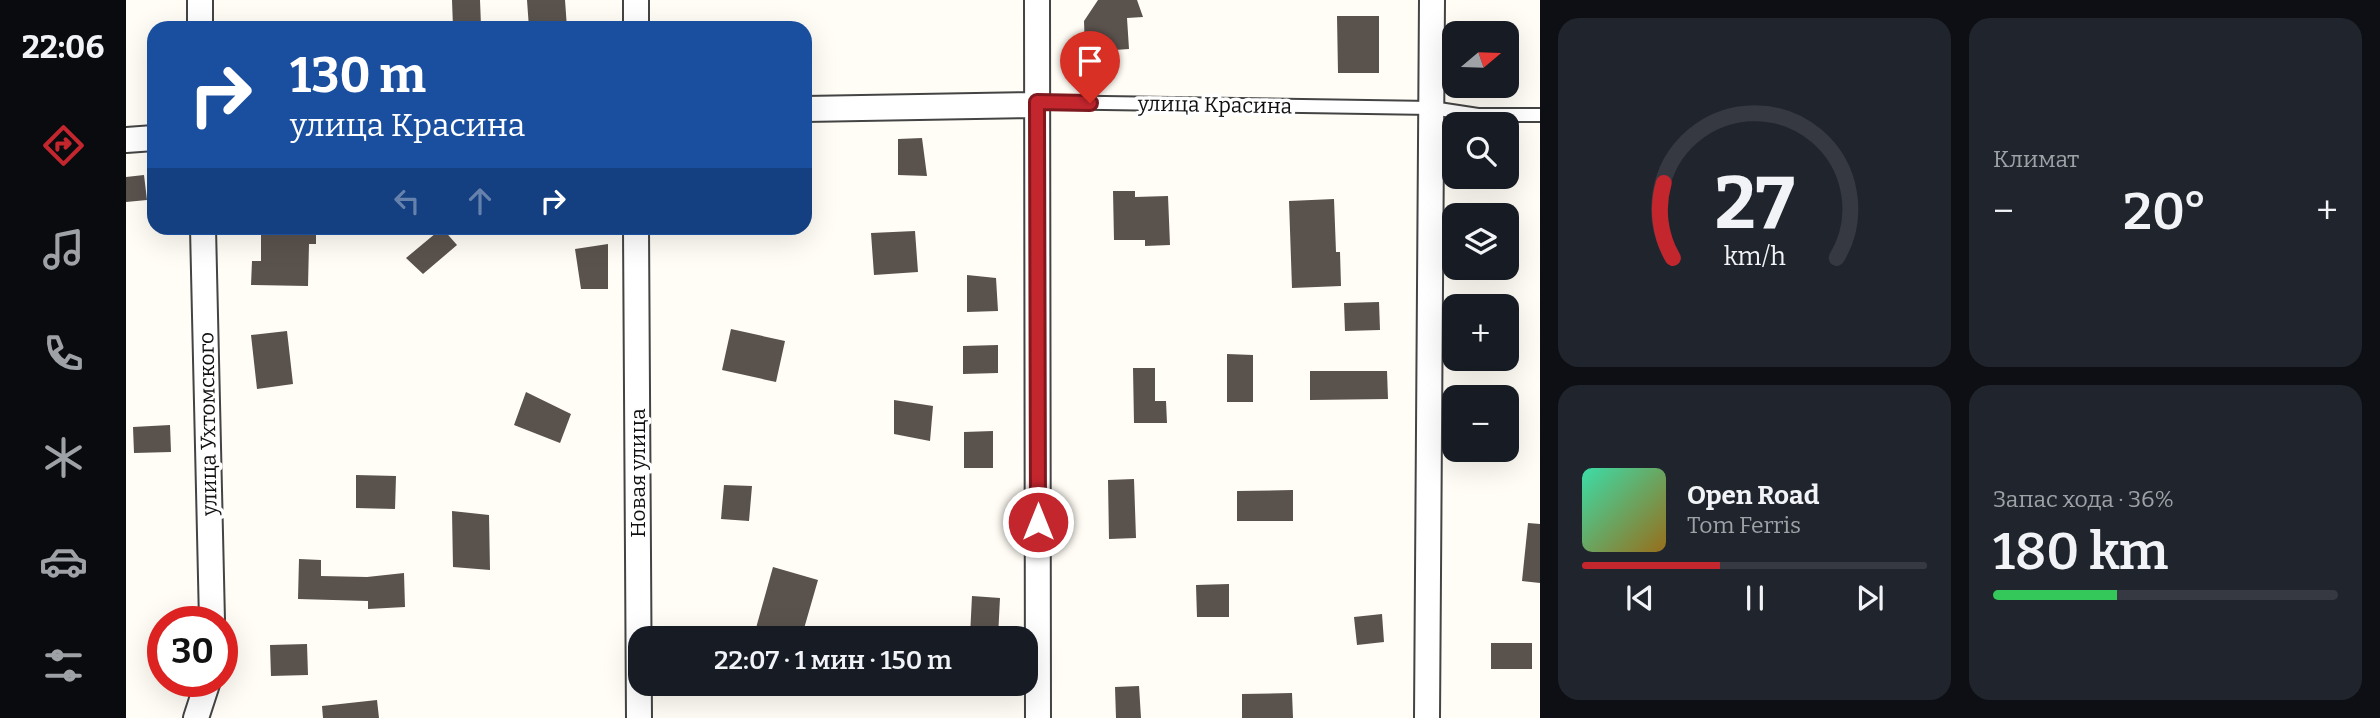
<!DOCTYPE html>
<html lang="ru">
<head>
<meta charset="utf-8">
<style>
	body { margin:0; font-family:Bitter,serif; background:#20242c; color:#f1f3f6; height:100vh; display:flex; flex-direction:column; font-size:26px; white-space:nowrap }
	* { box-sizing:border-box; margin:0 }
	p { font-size:23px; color:#9ea1a6 }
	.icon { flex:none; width:38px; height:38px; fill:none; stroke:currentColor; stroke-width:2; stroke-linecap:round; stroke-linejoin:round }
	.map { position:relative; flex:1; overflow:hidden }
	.drawer { display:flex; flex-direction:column; gap:18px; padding:18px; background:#0d0f14; width:840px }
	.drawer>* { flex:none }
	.banner { position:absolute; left:21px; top:21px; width:665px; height:214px; border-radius:21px; box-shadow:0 7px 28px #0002; background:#1a4fa0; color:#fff; overflow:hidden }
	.needle { width:46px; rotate:71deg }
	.buttons { position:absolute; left:1316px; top:21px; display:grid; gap:14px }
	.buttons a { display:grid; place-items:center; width:77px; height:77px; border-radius:14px; background:#171b24; box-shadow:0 7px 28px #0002; font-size:35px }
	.speed { position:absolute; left:21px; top:606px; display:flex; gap:14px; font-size:35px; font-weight:700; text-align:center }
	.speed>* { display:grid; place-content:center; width:91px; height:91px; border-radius:50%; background:#171b24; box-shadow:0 7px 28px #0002; line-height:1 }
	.speed .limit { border:10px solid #d22; background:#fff; color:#111 }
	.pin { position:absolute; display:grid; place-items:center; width:60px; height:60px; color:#fff; margin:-72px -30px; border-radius:50% 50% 50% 0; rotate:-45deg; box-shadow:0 0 7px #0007 }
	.pin .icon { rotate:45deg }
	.me { position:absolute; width:77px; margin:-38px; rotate:0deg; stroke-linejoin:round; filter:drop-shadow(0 0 5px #0008) }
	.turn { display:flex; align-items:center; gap:24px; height:147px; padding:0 28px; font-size:32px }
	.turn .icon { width:91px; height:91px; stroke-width:2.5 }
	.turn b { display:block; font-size:49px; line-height:60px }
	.lanes { display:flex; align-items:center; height:66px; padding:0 28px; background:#0003; justify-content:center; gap:35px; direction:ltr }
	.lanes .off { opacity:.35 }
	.big { font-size:52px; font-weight:600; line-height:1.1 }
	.drawer .tile { flex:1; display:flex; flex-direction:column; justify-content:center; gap:10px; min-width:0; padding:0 24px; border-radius:21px; background:#20242c }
	.drawer .dial { align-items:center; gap:0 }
	.dial svg { height:182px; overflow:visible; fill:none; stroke:#363941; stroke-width:7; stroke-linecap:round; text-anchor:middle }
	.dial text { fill:#f1f3f6; stroke:none }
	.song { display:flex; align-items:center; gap:21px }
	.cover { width:84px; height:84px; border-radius:10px; background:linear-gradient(135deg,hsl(160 70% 55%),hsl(40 70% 35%)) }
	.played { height:7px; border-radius:4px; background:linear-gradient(90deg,#c4262e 40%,#363941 40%) }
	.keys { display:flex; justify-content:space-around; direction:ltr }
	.heat { display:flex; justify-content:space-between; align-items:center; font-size:38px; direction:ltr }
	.charge { height:10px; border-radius:5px; background:linear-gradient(90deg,#34c759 36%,#363941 0) }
	.drawer .tiles { flex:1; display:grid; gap:18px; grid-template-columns:repeat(2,1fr) }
	.trip { position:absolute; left:502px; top:626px; width:410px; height:70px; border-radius:21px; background:#171b24; box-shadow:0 7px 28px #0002; font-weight:600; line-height:70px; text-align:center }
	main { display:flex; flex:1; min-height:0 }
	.dock { display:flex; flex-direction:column; width:126px; justify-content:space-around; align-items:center; background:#090b0e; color:#9ea1a6 }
	.dock .icon { width:49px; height:49px }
	.dock .current { color:#c4262e }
	.dock b { font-size:32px; color:#f1f3f6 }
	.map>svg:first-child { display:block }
</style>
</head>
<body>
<main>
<nav class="dock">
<b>22:06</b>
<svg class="icon current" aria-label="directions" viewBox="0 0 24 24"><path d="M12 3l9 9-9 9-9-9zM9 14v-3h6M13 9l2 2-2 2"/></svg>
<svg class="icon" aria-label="music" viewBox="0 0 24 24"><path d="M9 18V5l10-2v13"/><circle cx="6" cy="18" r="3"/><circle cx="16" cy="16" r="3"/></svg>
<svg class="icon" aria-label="phone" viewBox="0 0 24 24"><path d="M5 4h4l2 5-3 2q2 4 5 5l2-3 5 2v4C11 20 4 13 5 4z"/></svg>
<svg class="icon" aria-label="climate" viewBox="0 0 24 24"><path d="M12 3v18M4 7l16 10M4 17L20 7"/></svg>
<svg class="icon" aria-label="car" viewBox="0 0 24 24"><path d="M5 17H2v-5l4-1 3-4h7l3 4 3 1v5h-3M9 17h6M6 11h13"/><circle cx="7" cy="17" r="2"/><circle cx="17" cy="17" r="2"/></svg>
<svg class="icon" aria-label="filters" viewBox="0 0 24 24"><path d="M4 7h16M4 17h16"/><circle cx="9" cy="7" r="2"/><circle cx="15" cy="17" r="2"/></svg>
</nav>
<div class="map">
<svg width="1414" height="718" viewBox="0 0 1414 718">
	<rect width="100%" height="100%" fill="#fffdf5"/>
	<path fill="#5a524d" d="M326,0H354L355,26L327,27Z
		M401,0H439L441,28H403Z
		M972,0H1011L1017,17L1001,18L1003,49L959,52L958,21Z
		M1211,16H1253V73H1212Z
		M796,138L801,176L772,175V139Z
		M18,175L21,200L0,202V177Z
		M987,191H1009V197L1042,196L1044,245L1019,246V240H988Z
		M1208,199L1210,252H1214L1215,286L1166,288L1163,201Z
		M135,228H190V244H183L182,286L125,285L126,261H135Z
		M316,228L331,245L297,274L280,258Z
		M789,231L792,272L748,275L745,233Z
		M482,244V289H455L449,249Z
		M841,275L870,278L872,311L841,312Z
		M1253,302L1254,330L1219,331L1218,303Z
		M605,329L659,341L650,382L596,370Z
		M161,331L167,384L131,389L125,335Z
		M872,345V373L837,374V346Z
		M1101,354L1127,355V402H1101Z
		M1007,368H1029V401H1040L1041,423H1008Z
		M1184,371H1261L1262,399L1184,400Z
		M400,392L445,414L434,443L388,425Z
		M768,400L807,406L804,441L768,434Z
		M44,425L45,452L8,453L7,427Z
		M867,431V468H838V432Z
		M230,475L270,476L269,509L230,508Z
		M1008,479L1010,538L983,539L982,480Z
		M598,485L626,486L623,521L595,519Z
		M1167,490V521H1111V491Z
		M326,511L363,515L364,570L327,567Z
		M1402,523L1414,524V583L1396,581Z
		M173,559L195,560V576L241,577L278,573L279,607L242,609V601L172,599Z
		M647,567L692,580L675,639L630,628Z
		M1103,584V617H1071L1070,585Z
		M846,596L874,598L872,637L844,636Z
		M1256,614L1258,642L1231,645L1228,617Z
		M1365,643H1406V669H1365Z
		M181,644L182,675L145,676L144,645Z
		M1013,686L1015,718H990L989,687Z
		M1166,693L1167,718H1116V694Z
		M251,700L253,718H197L196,706Z"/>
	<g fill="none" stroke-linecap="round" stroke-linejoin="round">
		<defs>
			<path id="service" d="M911,102L1306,108L1352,115H1414"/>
			<path id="minor" d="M74,0V28
				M911,0L912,718
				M510,28V0
				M679,109L902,105L911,102
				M0,140L28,138
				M77,228L86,621
				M510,228L513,718
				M70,718L82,681
				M1301,718L1306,0"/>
		</defs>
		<use href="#service" stroke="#444" stroke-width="16"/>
		<use href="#minor" stroke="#444" stroke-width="28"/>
		<use href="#service" stroke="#fff" stroke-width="12"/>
		<use href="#minor" stroke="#fff" stroke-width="24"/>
	</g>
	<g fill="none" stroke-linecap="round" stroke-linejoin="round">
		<defs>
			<path id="route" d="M912,522L911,102L964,103"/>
		</defs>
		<use href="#route" stroke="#7f191e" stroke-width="18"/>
		<use href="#route" stroke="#c4262e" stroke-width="12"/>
	</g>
	<g text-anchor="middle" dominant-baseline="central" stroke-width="7" stroke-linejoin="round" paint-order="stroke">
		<g font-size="21" fill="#111" stroke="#fff">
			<text transform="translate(1089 105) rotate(1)">улица Красина</text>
			<text transform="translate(82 424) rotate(-91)">улица Ухтомского</text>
			<text transform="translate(512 473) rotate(-90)">Новая улица</text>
		</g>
	</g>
</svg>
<div class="buttons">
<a><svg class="needle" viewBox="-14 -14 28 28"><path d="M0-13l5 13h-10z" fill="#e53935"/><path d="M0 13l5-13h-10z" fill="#9ea1a6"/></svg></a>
<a><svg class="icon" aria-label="search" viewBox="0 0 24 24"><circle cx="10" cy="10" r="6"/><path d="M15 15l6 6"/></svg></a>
<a><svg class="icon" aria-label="layers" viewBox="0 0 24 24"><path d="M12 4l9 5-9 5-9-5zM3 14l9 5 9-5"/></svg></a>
<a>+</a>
<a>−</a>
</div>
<div class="speed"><div class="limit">30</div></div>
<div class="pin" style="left:964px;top:103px;background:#d93025"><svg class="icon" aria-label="arrive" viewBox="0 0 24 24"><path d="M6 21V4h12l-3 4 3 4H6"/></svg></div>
<svg class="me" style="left:912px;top:522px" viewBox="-20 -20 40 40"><circle r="17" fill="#c4262e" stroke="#fff" stroke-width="3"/><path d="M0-11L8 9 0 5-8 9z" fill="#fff"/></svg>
<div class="trip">22:07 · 1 мин · 150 m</div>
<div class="banner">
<div class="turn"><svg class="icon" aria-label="right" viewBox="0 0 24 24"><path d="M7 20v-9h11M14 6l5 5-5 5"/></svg><div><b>130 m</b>улица Красина</div></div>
<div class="lanes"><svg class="icon off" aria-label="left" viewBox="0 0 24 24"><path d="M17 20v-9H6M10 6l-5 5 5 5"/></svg><svg class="icon off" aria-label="ahead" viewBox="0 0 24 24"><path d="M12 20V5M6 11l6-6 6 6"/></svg><svg class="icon" aria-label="right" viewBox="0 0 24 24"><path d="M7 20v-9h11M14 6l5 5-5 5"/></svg></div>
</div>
</div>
<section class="drawer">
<div class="tiles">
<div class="tile dial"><svg viewBox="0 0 100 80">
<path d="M14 69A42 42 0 1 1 86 69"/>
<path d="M14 69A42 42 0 0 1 10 36" stroke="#c4262e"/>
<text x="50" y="56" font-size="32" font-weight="700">27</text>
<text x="50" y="72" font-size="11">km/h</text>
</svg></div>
<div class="tile"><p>Климат</p>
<div class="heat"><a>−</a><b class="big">20°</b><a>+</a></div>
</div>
<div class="tile">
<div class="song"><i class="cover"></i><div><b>Open Road</b><p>Tom Ferris</p></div></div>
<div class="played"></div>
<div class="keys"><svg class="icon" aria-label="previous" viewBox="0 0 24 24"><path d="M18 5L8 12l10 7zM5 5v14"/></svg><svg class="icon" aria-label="pause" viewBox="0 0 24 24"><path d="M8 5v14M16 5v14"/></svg><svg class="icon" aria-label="next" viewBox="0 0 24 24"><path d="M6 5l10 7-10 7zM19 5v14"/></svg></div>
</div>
<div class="tile"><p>Запас хода · 36%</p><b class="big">180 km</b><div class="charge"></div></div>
</div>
</section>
</main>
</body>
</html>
